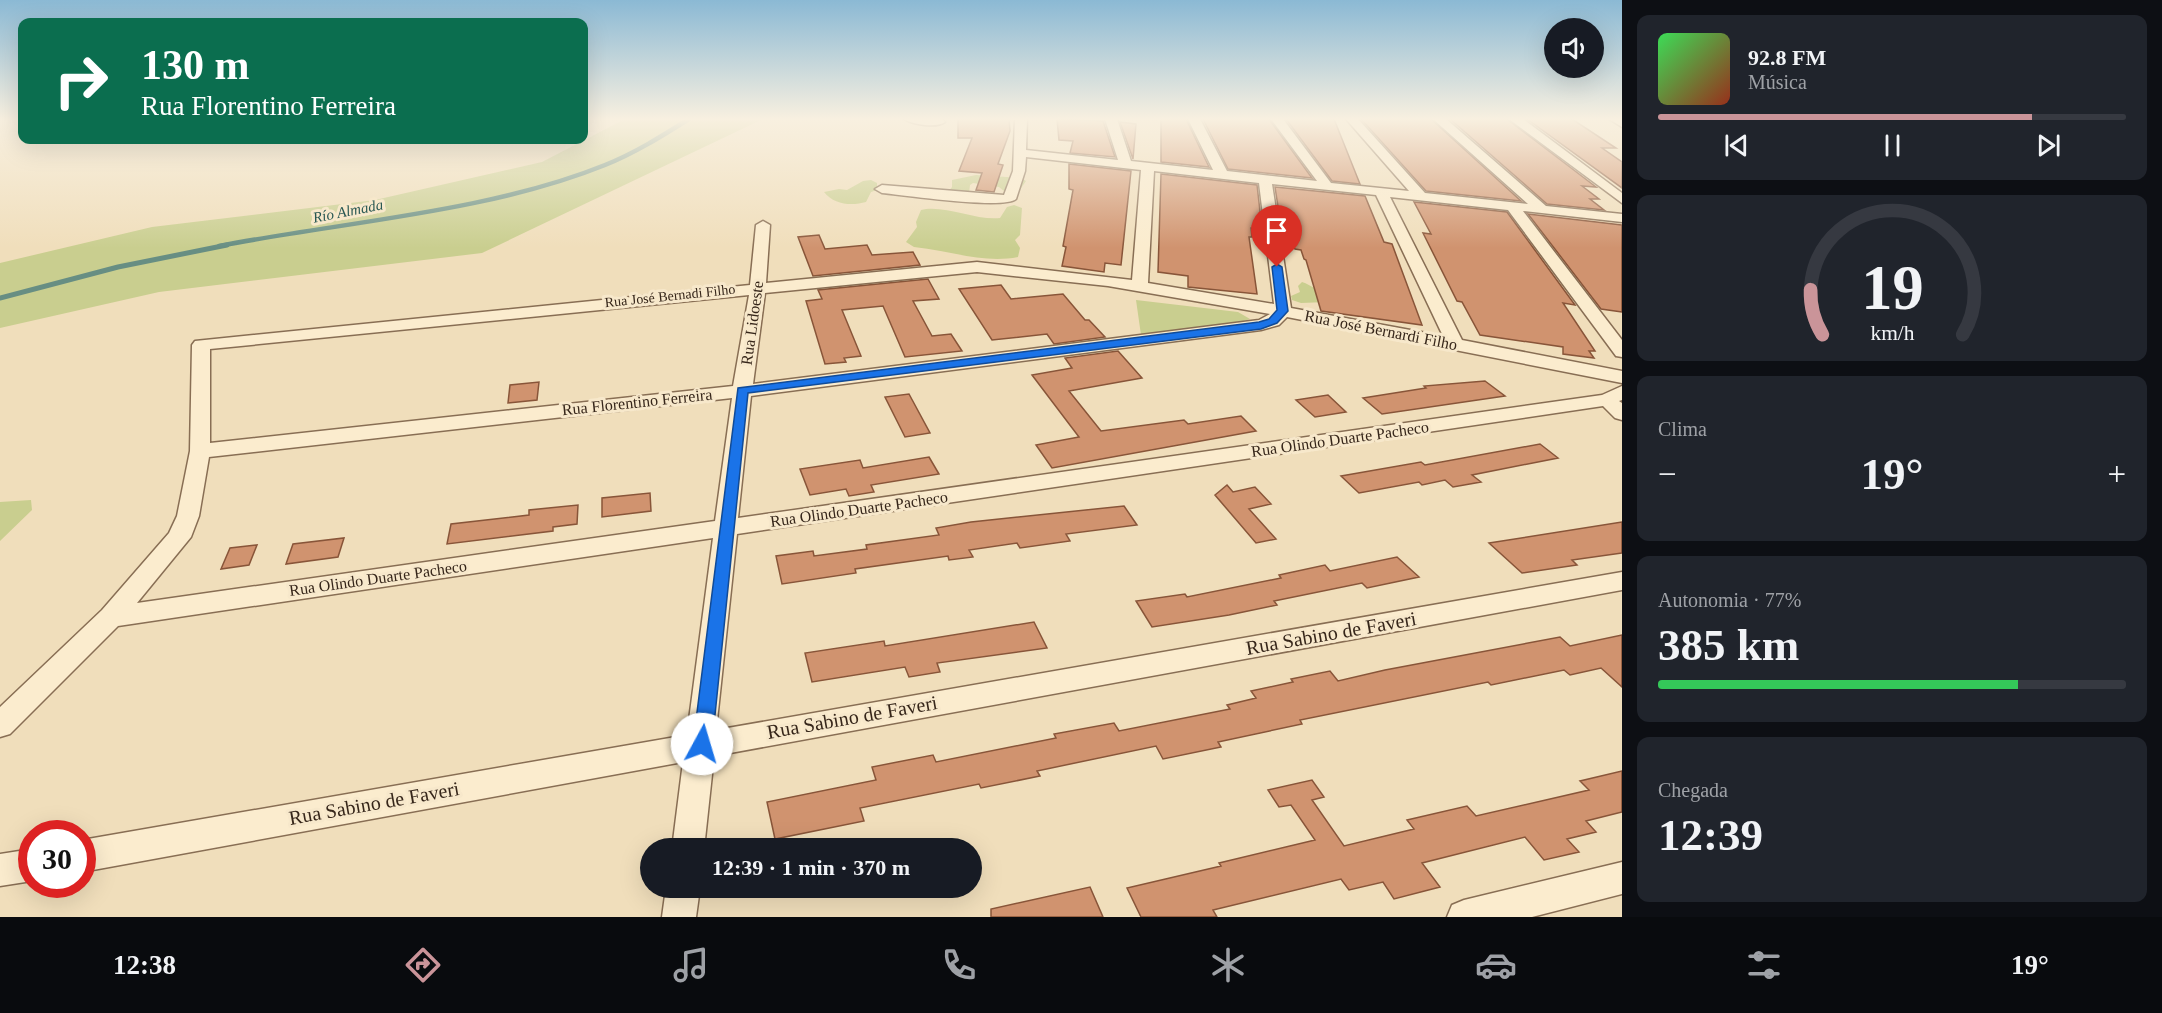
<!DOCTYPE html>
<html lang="pt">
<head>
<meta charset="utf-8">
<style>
	body { margin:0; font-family:Georgia,serif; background:#20242c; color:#f1f3f6; height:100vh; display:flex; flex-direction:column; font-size:22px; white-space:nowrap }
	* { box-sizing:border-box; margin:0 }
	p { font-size:20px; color:#9ea1a6 }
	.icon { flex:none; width:33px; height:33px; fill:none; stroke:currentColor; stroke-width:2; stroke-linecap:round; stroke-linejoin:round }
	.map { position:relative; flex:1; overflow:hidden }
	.details { display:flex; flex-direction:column; gap:15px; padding:15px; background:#0d0f14; width:540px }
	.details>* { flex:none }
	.top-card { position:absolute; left:18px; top:18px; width:570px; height:126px; border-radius:12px; box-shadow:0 6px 24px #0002; background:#0b6e4f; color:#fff; overflow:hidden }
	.fabs { position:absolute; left:1544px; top:18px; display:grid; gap:12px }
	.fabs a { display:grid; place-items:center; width:60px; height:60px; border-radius:50%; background:#171b24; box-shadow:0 6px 24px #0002; font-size:30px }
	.speed { position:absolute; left:18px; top:820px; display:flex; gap:12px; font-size:30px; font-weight:700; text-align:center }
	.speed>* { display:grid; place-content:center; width:78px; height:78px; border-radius:50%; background:#171b24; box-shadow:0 6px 24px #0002; line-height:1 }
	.speed .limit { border:9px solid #d22; background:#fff; color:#111 }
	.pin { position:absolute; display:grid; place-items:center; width:51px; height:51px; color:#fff; margin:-62px -26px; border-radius:50% 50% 50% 0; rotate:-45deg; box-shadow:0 0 6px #0007 }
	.pin .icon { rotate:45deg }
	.me { position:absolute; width:66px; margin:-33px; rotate:6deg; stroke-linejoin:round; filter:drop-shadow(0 0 4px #0008) }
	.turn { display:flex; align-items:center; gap:21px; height:126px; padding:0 24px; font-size:27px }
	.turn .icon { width:78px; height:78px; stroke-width:2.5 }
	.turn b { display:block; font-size:42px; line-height:51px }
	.big { font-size:45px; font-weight:700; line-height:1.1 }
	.details .widget { flex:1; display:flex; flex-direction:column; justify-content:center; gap:9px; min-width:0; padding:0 21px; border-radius:12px; background:#20242c }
	.details .dial { align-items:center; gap:0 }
	.dial svg { height:156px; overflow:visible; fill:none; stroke:#363941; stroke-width:7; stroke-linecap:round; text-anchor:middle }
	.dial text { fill:#f1f3f6; stroke:none }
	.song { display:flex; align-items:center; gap:18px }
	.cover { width:72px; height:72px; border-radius:9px; background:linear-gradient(135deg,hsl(130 70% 55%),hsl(10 70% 35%)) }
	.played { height:6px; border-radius:3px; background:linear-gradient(90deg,#ca9499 80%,#363941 80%) }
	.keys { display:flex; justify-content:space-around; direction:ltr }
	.heat { display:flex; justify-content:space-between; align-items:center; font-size:33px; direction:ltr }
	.charge { height:9px; border-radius:4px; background:linear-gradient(90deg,#34c759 77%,#363941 0) }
	.trip { position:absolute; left:640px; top:838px; width:342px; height:60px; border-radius:30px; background:#171b24; box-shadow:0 6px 24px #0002; font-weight:700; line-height:60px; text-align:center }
	.tab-bar { display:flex; height:96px; justify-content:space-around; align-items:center; background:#090b0e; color:#9ea1a6 }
	.tab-bar .icon { width:42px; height:42px }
	.tab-bar .current { color:#ca9499 }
	.tab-bar b { font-size:27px; color:#f1f3f6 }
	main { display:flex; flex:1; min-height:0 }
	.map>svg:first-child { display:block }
</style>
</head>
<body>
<main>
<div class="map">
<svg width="1622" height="917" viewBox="0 0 1622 917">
	<rect width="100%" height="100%" fill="#f0debb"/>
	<path fill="#c9ce8f" d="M625,119H763L482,253L159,292L0,328V263L152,227L375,200L542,162Z
		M976,175L1021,178L1026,181L1019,191L1009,195L999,187L973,183L970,185L968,202L950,201L944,197L952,187V180Z
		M871,180L877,183V190L871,192L866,202C852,206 834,205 824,192L839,189L847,190L863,181Z
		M1014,205L1022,208L1020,235L1015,240L1020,248L1018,257C983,264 948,250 914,247L906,242L917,227L916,222L921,210C943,204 977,221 1000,218L1007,207Z
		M1302,282C1311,285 1324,293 1327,302L1301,303L1292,300L1291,296L1300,292L1298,286Z
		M1136,300L1238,312L1250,319L1227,326L1141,335Z
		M31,500L32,510L0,541V502Z"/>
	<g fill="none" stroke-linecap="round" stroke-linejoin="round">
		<path stroke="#678e83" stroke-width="4.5" d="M219,246C343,222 489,212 605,165C635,153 662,136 689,119"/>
		<path stroke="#678e83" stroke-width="5" d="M0,298L118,267L227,245"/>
	</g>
	<path fill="#d0936f" stroke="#885539" stroke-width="1.5" d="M958,119H1009L1010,131L998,164L1003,165L994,192L976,190L982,173L959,171L972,138H958Z
		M1057,119L1103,121L1115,157L1070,153L1073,141L1059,140Z
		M1161,119H1186L1209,167L1161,162Z
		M1203,119H1269L1312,178L1228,169Z
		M1286,119H1334L1360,184L1332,181Z
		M1361,119H1431L1521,201L1426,191Z
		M1450,119H1507L1596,187L1582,186L1599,199H1590L1604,210L1547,204Z
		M1527,119H1572L1616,148H1602L1622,162V188Z
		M1120,122L1136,124L1133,159Z
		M1069,164L1131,171L1121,265L1105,263L1104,272L1062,266L1066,247L1063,246L1073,190L1069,189Z
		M1161,174L1257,185L1262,229L1251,228L1252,237H1249L1257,294L1188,287V276L1158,272Z
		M1275,187L1365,196L1384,242L1392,244L1422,325L1321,311L1306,260L1304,259L1301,250L1295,249L1287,232H1282Z
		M1414,202L1507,212L1575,305L1563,303L1595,351H1589L1594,358L1563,354V347L1480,335L1462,302L1457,301L1423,233L1431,234Z
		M1528,214L1622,225V312L1601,309Z
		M819,235L825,249L867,245L872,255L913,252L920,265L813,276L798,237Z
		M928,279L939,299L913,301L932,336L951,334L962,351L905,357L883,306L842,310L861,356L844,358L846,362L825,364L806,301L822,299L818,290Z
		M1001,285L1011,299L1063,294L1085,320H1089L1105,337L1054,344L1047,334L992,340L959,289Z
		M1118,351L1142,378L1069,391L1101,431L1184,420L1188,424L1241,416L1256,431L1052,468L1036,445L1079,437L1032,375L1072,368L1065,358Z
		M1485,381L1505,396L1382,414L1363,398L1426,388L1424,386Z
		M539,382L537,400L508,403L510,385Z
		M909,394L930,433L905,437L885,397Z
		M1328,395L1346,412L1315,417L1296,400Z
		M1540,444L1558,458L1472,475L1481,482L1453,487L1445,480L1422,485L1419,482L1359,493L1341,476L1421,462L1425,465Z
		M929,457L939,474L871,485L874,492L849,496L846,489L810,495L800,469L860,460L863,468Z
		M1227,485L1233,492L1255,487L1271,504L1249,509L1276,539L1256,543L1215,495Z
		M650,493L651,511L602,517V498Z
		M578,505L577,524L553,527V531L447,544L451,524L529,515V510Z
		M1124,506L1137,525L1066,534L1070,541L1020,548L1017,543L969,550L973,557L949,560L948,556L855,569L856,573L782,584L776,556L813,551L814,556L867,549L866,545L939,535L936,528L971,522Z
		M1622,522V553L1572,560L1577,565L1522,573L1489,543Z
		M344,538L338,557L286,564L293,544Z
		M257,545L249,565L221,569L230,548Z
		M1397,557L1419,577L1367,588L1362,583L1274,601L1277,605L1229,615L1152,627L1136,601L1185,594L1187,597L1281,578L1279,575L1325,565L1330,571Z
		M1034,622L1047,648L937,663L940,672L909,677L905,667L812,682L805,653L884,641L885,646Z
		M1622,635V687L1601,668L1570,675L1564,670L1491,685L1488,682L1300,720L1302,724L1218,742L1221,747L1163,759L1156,746L1037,771L1040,776L981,788L979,784L860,808L864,821L775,839L767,802L876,780L872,767L933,755L936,762L1056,738L1054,734L1114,723L1119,731L1230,709L1227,705L1256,698L1251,691L1293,682L1291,679L1330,671L1338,681L1385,670L1560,637L1570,646Z
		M1622,771V812L1586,821L1596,832L1567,839L1579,852L1544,860L1525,837L1422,863L1440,887L1394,899L1383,882L1349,890L1341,879L1213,910L1217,917H1141L1127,888L1221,866L1219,863L1315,840L1291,805L1279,807L1268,790L1312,780L1324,797L1312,800L1344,846L1414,829L1407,820L1467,806L1476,816L1589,790L1580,781Z
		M1090,887L1103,917H991V909Z"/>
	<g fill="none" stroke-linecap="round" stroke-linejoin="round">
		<defs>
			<path id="street" d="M904,119H942L945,122C937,128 913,125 904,119Z
				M1015,119H1027L1026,150L1118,160L1105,119H1117L1131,161L1213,170L1188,119H1200L1227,171L1317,181L1271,119H1283L1331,183L1409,191L1346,119H1358L1425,193L1528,204L1433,119H1446L1546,206L1622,214V222L1523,211L1622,340V357L1616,356L1508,210L1390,197L1462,340L1622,371V383L1287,317L1279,325L1261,330L751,396L738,518L1602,395L1622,386V400L1619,401L1622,403V420L1615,418L1603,406L737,534L716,730L1622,572V590L714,756L704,849H672L683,762L82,872V840L687,735L713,538L118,626L10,734L0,737V707L102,610L169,533L177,516L190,451L192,345L195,341L750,285L756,225L763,221L770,225L766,283L977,262L1132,280L1141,170L1026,157L1025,171L1016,199C1005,210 903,195 882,193L875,189L882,185L1004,195L1013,171ZM1154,171L1259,183L1274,304L1148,283ZM1272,184L1376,195L1443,336L1291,308ZM977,272L1108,286L1270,314L1259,320L753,384L765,293ZM749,295L733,386L210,443V349ZM732,398L715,521L137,603L191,537L199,516L209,457Z
				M1509,119H1523L1622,193V203Z
				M1609,119H1622V127Z
				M32,849V881L0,886V854Z
				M1622,862V894L1532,917H1447L1452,905L1464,900Z
				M666,888H700L696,917H662Z"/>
		</defs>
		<use href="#street" stroke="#886e54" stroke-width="3"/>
		<use href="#street" fill="#fbecce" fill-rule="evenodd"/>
	</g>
	<linearGradient id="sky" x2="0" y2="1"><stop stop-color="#8bb9d4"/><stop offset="0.48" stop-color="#f8f0e0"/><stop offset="1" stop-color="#f8f0e0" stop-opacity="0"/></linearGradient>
	<rect width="1622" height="248" fill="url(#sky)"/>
	<path fill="#1a73e8" stroke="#114b97" stroke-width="1.5" d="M1277,264L1282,267L1288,311L1277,323L1261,329L748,393L712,744L709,750L702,752L695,750L693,744L738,388L1259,322L1269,319L1277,310L1272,267Z"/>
	<g text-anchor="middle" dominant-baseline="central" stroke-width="6" stroke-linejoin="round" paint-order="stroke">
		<g font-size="14" fill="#36261a" stroke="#f7e8cb">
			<text transform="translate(670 296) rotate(-6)">Rua José Bernadi Filho</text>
		</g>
		<g font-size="15" font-style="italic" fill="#285752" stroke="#f7e8cb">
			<text transform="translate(348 211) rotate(-11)">Río Almada</text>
		</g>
		<g font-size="16" fill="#36261a" stroke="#f7e8cb">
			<text transform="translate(752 323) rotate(-82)">Rua Lidoeste</text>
			<text transform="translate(1381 330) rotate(11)">Rua José Bernardi Filho</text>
			<text transform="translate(637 402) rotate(-6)">Rua Florentino Ferreira</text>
			<text transform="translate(1340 439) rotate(-8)">Rua Olindo Duarte Pacheco</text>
			<text transform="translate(859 509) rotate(-8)">Rua Olindo Duarte Pacheco</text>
			<text transform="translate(378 578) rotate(-8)">Rua Olindo Duarte Pacheco</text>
		</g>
		<g font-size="20" fill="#36261a" stroke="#f7e8cb">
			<text transform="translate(1331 633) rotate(-10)">Rua Sabino de Faveri</text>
			<text transform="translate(852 717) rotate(-10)">Rua Sabino de Faveri</text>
			<text transform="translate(374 803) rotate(-10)">Rua Sabino de Faveri</text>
		</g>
	</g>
</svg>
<div class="fabs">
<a><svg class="icon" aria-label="sound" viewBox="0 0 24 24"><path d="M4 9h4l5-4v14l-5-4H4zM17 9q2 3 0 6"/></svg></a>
</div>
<div class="speed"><div class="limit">30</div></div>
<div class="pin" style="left:1277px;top:267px;background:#d93025"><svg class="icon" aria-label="arrive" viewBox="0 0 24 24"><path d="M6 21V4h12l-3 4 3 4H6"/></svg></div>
<svg class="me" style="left:702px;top:744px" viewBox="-20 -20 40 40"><circle r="19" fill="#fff"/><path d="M0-13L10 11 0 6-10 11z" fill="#1a73e8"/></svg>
<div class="trip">12:39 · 1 min · 370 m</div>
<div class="top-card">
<div class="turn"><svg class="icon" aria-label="right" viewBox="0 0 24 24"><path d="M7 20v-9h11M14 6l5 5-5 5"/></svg><div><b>130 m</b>Rua Florentino Ferreira</div></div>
</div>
</div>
<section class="details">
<div class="widget">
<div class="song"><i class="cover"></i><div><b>92.8 FM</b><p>Música</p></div></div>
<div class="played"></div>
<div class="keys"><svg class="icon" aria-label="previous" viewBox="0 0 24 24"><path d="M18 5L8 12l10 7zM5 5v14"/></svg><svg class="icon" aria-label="pause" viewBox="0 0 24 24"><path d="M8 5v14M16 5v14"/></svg><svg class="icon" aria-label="next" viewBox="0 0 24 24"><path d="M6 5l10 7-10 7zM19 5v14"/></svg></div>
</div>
<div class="widget dial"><svg viewBox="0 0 100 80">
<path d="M14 69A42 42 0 1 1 86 69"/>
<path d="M14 69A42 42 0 0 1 8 46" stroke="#ca9499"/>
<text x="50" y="56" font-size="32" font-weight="700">19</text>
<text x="50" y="72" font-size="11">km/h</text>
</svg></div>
<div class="widget"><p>Clima</p>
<div class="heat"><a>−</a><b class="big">19°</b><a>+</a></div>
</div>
<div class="widget"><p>Autonomia · 77%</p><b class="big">385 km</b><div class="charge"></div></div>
<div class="widget"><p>Chegada</p><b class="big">12:39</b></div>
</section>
</main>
<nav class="tab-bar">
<b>12:38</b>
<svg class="icon current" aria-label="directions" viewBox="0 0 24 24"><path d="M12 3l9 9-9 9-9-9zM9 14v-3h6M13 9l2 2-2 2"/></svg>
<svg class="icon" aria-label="music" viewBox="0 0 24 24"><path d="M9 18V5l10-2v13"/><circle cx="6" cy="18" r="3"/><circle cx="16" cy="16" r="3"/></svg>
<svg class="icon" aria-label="phone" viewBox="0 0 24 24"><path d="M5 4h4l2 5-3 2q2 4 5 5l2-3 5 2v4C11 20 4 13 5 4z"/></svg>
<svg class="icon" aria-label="climate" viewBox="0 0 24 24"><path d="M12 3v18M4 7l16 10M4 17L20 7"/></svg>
<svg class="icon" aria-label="car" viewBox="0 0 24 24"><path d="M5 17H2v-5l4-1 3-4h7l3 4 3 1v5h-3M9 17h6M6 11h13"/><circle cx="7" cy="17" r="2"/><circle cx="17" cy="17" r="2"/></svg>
<svg class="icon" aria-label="filters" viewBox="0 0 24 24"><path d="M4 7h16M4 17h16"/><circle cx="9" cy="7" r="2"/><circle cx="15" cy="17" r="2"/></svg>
<b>19°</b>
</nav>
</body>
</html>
